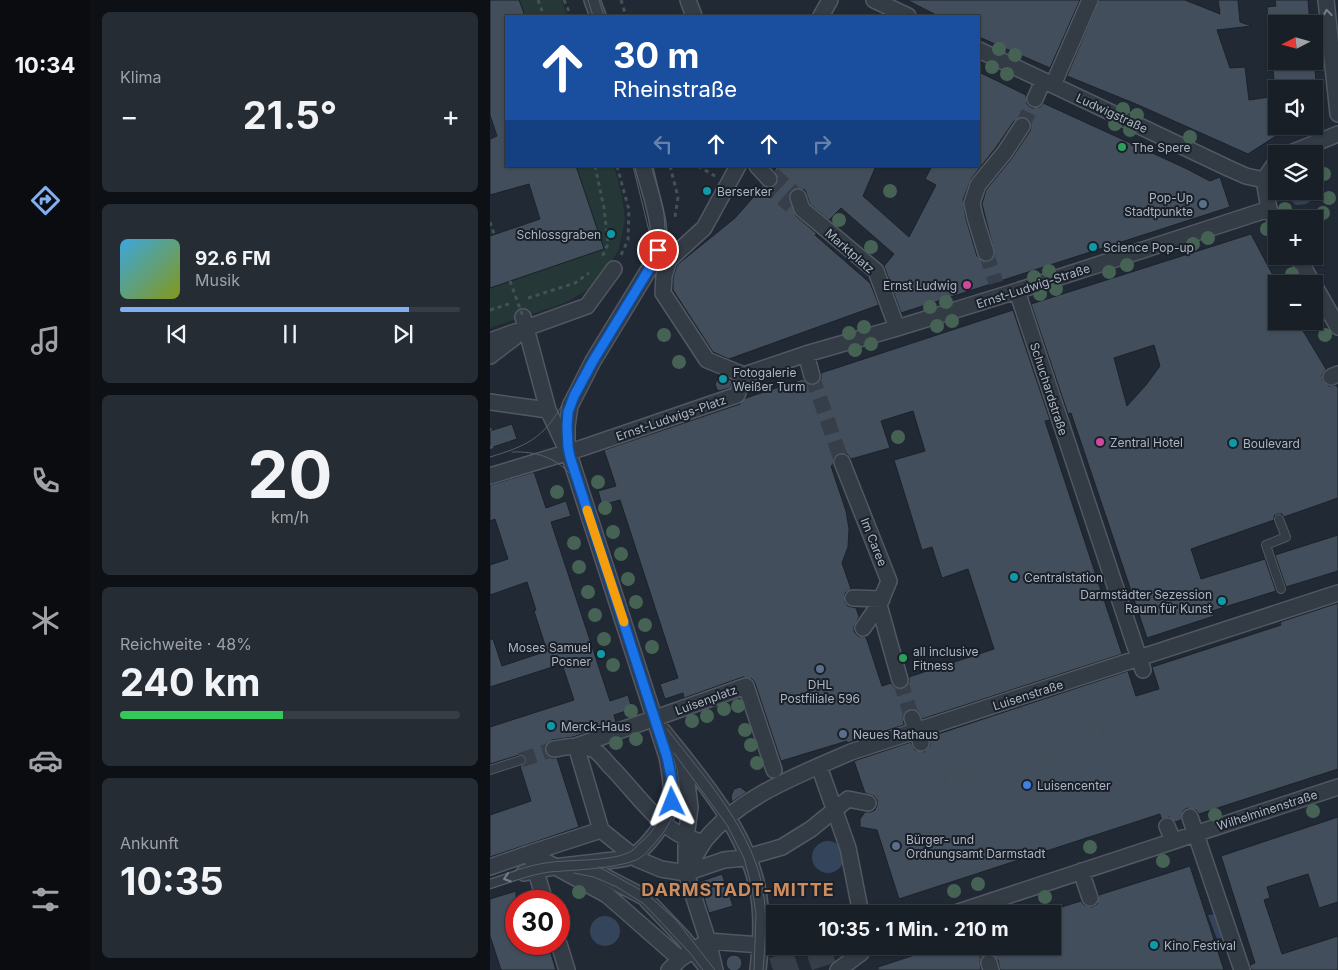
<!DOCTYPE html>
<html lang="de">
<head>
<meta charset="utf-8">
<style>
	body { margin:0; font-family:Inter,sans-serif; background:#252c33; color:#f1f3f6; height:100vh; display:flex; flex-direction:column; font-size:19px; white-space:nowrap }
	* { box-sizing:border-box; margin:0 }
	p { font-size:16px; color:#9fa2a7 }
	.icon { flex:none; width:28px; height:28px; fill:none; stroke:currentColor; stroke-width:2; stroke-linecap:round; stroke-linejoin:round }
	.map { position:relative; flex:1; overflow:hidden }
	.drawer { display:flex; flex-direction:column; gap:12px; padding:12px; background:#0d1115; width:400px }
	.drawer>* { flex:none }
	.top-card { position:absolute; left:15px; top:15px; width:475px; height:152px; border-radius:0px; box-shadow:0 1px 4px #0004,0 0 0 1px #363d44; background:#1a4fa0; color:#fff; overflow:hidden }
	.needle { width:32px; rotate:264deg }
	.buttons { position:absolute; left:778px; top:15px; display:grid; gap:10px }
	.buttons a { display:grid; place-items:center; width:55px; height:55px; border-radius:0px; background:#181f27; box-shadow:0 1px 4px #0004,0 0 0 1px #363d44; font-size:25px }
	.speed { position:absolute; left:15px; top:890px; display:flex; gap:10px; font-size:25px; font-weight:700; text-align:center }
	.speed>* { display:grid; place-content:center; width:65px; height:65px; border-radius:50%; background:#181f27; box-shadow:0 1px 4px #0004,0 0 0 1px #363d44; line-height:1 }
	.speed .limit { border:8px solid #d22; background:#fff; color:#111 }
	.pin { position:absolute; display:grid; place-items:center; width:42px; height:42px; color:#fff; margin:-21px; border:2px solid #fff; border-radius:50%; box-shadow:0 1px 5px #0007 }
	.me { position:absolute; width:55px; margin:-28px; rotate:358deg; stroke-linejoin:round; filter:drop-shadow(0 0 4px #0008) }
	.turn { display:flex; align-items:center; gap:18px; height:105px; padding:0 25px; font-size:22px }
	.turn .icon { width:65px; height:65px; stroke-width:2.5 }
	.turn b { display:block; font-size:35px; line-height:42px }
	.lanes { display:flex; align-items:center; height:48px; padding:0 25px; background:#0003; justify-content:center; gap:25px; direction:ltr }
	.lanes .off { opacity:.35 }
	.big { font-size:38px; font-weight:700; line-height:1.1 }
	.drawer .tile { flex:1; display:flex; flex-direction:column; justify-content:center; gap:8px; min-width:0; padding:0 18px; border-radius:8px; background:#252c33 }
	.drawer .dial { align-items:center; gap:0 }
	.dial b { font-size:65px; line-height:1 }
	.song { display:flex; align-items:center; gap:15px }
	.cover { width:60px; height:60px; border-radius:8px; background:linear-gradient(135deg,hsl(200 70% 55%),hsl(70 70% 35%)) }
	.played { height:5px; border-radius:2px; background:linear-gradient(90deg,#82aff2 85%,#363d44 85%) }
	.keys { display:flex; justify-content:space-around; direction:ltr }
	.heat { display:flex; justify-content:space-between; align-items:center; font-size:28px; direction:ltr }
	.charge { height:8px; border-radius:4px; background:linear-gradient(90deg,#34c759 48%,#363d44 0) }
	.trip { position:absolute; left:276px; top:905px; width:295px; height:50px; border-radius:0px; background:#181f27; box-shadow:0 1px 4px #0004,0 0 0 1px #363d44; font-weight:700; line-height:50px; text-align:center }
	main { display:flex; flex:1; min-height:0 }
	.menu { display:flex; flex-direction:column; width:90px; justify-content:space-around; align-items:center; background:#0a0c10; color:#9fa2a7 }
	.menu .icon { width:35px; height:35px }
	.menu .current { color:#82aff2 }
	.menu b { font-size:22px; color:#f1f3f6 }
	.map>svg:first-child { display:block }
</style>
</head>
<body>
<main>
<nav class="menu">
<b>10:34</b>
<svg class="icon current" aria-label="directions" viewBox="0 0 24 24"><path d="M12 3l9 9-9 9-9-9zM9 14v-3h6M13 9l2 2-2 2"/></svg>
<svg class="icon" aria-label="music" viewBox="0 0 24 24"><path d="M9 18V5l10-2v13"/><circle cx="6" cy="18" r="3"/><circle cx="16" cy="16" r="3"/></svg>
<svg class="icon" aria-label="phone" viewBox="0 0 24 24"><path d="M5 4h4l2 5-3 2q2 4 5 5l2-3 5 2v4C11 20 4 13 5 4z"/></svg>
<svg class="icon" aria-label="climate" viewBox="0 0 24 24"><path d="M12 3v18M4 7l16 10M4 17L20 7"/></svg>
<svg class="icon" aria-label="car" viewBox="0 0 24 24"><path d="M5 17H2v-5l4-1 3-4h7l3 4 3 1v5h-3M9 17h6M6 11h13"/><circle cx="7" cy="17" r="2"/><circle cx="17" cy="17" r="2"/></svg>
<svg class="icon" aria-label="filters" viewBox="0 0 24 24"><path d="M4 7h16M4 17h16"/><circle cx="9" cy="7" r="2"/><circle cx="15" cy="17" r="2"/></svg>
</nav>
<section class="drawer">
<div class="tile"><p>Klima</p>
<div class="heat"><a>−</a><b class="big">21.5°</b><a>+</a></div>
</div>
<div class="tile">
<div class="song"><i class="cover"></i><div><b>92.6 FM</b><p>Musik</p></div></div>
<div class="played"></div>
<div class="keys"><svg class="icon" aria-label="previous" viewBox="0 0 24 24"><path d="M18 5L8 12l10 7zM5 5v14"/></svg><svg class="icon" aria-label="pause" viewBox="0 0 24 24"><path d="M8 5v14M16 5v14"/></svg><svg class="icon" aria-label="next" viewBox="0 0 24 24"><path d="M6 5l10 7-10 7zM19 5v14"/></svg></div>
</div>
<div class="tile dial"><b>20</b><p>km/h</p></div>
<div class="tile"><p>Reichweite · 48%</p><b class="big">240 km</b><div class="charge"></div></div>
<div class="tile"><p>Ankunft</p><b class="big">10:35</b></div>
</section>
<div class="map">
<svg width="848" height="970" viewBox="0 0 848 970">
	<rect width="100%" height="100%" fill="#202934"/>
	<path fill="#253737" d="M29,0H72L77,16H35Z
		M86,166H124L132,196L135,219L129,249L119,266L102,287L75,303L0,328V288L114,249Z"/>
	<path fill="#34445b" d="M824,186C826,194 823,200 816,204L806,205L798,198L797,191H824Z
		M322 857a16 16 0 1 1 32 0a16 16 0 1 1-32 0Z
		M728,914L736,937L727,939L718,915Z
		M100 931a15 15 0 1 1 30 0a15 15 0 1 1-30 0Z"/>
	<path fill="#434e5c" stroke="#1b222b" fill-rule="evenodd" d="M0,0H29L35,16H16V166H86L114,249L0,288V236L50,219L39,184L0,195V139L7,136L0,115Z
		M417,0H590L560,68L489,37V16H448Z
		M609,0H695L730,14L728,0H748L750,22L762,26L727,30L740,68L755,67L759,100L786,96V136L758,154L646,104L577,76Z
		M785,0H818L820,24H778L777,7L786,6Z
		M782,61H824L827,89H785Z
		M489,72L536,95L537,104L542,108L550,107L553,103L695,168L720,181L730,177L740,207L411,313L394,266L404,254L351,208L339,220L320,204L315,190L306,188L301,190L299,196L306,216L327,234L325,235L380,283L389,305L239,359L223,352L183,290V278L187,265L245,218L273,186L281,188L286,186L288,177L284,171L287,166H386L373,196L419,237L446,185L435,179L442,166H489ZM532,117L540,121L541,126L540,131L522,158L496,190L492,204L505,255L499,262H493L487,256L476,219L473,200L481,179L507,146L524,121Z
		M761,234L786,281V321H807L836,369L832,375L833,381L839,386L846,385L848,388V498L794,517L792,514H787L784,516V520L701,549L711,579L775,559L786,591L722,611L724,616L657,638L581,413L578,414L541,304ZM664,345L670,366L656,385L637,406L624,358Z
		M523,310L560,420L555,421L632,654L432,719L428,711L419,709L413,716L414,725L357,743V741L291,761L265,683L262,679L253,677L194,698L193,693L175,699L170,684L188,678L130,500L112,505L108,491L126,486L114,450L250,404L256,398L313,379L319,385H325L331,379V373ZM423,411L435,451L404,460L432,550L442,547L452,578L478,569L504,649L419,677V682L417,686L413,689H408L404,687L401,683L392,686L376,637L368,636L364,632V627L369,617L366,608L358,606L355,602V593L361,589L352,563L358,547L359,529L356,511L341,466L343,465L344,457L349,453L357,454L361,459L400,448L391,421Z
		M231,376L241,380L242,382L240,388L228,391L225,385L227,379Z
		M22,424L27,439L0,448V431Z
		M44,472L56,508L76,501L81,516L61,522L120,701L138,695L142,709L124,715L126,722L83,737L62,740L55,745V750L57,755L61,758H67L89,827L0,857V815L41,801L30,766L36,762L34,756L29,755L0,764V727L84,700L72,664L0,687V639H3L12,666L57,651L44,611L46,610L37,582L0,595V565L18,559L5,519L0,521V485Z
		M848,535V571L796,587L785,555Z
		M848,603V769L709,814L706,810L697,808L693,811L691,820L685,822L679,817L671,819L670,814L409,899L387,830L370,827V819L375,812H381L385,810L387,805V800L384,796L375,793L364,761L421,742L425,750L434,752L440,745L439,737L638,671L646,696L669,689L662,667L791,625L790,622Z
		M250,787L257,792L242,802L241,796L244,789Z
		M848,817V902L829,908L818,874L777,887L780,898L774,900L792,954L848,936V970H761L760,965L765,963L731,856Z
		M700,866L734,970H510L508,960L501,954H496L492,957L490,961L491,970H388V967L452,946H562V910L591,901L594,905L602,907L607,904L609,895Z
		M232,874L243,906L219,913L209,882Z
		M26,891V944H58L66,970H11L0,936V899Z
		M236 963a8 8 0 1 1 16 0a8 8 0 1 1-16 0Z"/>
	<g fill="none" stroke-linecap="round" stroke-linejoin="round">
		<path stroke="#353e49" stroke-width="15" stroke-dasharray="15 8" stroke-linecap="butt" d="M532,126L545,99
			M283,174L308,197
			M275,183L301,206
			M496,253L506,283
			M322,376L352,462
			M410,680L422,718
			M31,760L64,749
			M493,946L499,963"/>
		<path stroke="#353e49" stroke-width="25" stroke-dasharray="25 12" stroke-linecap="butt" d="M283,970L355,946"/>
		<defs>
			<path id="lane" d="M789,519L796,537L776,545L791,589
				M0,770L31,760
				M0,884L34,873"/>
			<path id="street" d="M102,0L108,16
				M198,0L204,16
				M384,0L418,16
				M836,0L848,114
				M331,16L340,0
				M489,50L738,168L756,176L774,180
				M563,85L600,0
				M545,99L553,81
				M798,154L848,134
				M786,162L774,180L779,209L786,221
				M267,166L279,179
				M308,197L312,209L386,271L407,328
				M496,253L485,217L482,203L488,185L515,152L532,126
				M807,256L823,284
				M179,260L174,276L173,293L217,360L254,375
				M174,262L179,260L214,228L248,166
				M824,285L848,327
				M527,291L653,670
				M33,317L58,410L74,444
				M0,341L97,306L124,269
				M316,354L322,376
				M0,356L25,337
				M254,375L316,354L407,328L527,291L779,209
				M841,377L848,374
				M0,402L58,410
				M352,462L399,581L389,605L410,680
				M0,476L92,448L247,395L254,375
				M363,598L392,599
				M373,628L389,605
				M422,718L431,743
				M173,731C209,776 255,829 267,886C273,914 271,942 268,970
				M64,749C76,747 90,744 102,749C108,751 115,760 119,765C142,787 173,835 205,840
				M192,759L195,768L200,807L196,838V873L218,941L225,970
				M329,766L358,848L371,914
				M700,817L752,970
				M677,826L683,841
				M111,830L147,859L171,869L196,873C202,862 208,850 215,840C252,795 309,775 361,752L848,593
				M0,867L40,853L117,895L190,959
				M89,869L104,871L154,897L193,938L219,970
				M591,871L600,898
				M34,873C60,866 87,865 114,861C123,860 136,860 144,855C153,850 160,841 166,833C186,807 183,788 177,757L80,457L77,441V426L80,406L103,361L164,261C177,232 160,195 153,166
				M196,873L234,860L254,858L292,847L321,829L358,799L378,803
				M55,901L40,853L111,830L86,746L256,686L284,770
				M462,914L848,787
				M69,944L77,970
				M292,946H328
				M499,963L501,970
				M179,970L190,959L218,941L285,946
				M348,970L371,953L373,946"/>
		</defs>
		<use href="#lane" stroke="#515863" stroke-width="10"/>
		<use href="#street" stroke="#515863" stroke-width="18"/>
		<path stroke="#415355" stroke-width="3" stroke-dasharray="4 4" stroke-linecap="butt" d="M48,0L54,16
			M74,0L81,16
			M131,0L136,16
			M105,166L114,208L118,244L112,257
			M127,166L139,210L138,240L131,255
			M180,166L188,197L185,217
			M208,166L225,176
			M0,222L4,234
			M38,298L85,283L99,273
			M0,310L19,304
			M0,428V431
			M13,436L15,441L18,440L17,436
			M0,448L2,447L1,444
			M597,733L619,726
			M599,739L621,731
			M548,761L579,751
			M458,779L487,769
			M460,783L488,775
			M713,807L848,762"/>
		<use href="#lane" stroke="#333b45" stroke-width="8"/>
		<use href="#street" stroke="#333b45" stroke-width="15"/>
		<path stroke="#555f6c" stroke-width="1" d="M98,0L103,16
			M109,0L114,16
			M22,452C45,451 65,457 80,474
			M0,457C36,446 53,439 72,405
			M177,729C215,778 266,833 274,897C277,922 275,946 273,970
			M184,753L237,825L254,858L262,888L266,914L264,970
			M109,867L156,893L186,920L225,970
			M84,873L104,877L127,887L154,904L200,953L213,970
			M0,879C18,873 36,866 55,863C79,859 117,862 138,853C143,851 147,846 150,843C174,824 179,797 175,768L76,458C70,436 72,415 80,394L153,270L160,250V235L143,166
			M0,889C19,883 39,875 59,872C83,870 124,869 146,860C153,857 159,850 163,845C189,817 188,800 185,764L84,456C80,435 80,417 88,397L170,257L175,230L174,214L163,166"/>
		<path stroke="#415355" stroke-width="3" stroke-dasharray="4 4" stroke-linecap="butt" d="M20,281L33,317"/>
	</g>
	<g fill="#466254">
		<circle cx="509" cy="49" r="7"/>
		<circle cx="525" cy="55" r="7"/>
		<circle cx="502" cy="67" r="7"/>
		<circle cx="517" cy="74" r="7"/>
		<circle cx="633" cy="109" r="7"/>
		<circle cx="647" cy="115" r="7"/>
		<circle cx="625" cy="124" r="7"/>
		<circle cx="640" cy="130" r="7"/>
		<circle cx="700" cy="137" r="7"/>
		<circle cx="834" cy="174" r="7"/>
		<circle cx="400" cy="191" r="7"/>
		<circle cx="839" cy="198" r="7"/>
		<circle cx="795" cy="209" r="7"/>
		<circle cx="833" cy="213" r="7"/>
		<circle cx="349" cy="220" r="7"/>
		<circle cx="777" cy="229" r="7"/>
		<circle cx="718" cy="238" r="7"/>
		<circle cx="703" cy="244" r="7"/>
		<circle cx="381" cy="247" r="7"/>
		<circle cx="637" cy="265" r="7"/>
		<circle cx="559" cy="271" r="7"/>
		<circle cx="619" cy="272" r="7"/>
		<circle cx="802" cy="274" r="7"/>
		<circle cx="544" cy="277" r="7"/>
		<circle cx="566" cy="289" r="7"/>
		<circle cx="550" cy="294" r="7"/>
		<circle cx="456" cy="302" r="7"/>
		<circle cx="440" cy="307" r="7"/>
		<circle cx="462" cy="321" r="7"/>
		<circle cx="447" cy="326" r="7"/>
		<circle cx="374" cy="327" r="7"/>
		<circle cx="359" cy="333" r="7"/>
		<circle cx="174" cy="335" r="7"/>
		<circle cx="835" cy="335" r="7"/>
		<circle cx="381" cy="344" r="7"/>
		<circle cx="365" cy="350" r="7"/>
		<circle cx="189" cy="362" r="7"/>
		<circle cx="408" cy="437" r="7"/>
		<circle cx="108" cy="482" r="7"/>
		<circle cx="67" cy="492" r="7"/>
		<circle cx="115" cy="508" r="7"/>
		<circle cx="123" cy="532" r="7"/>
		<circle cx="84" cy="543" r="7"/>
		<circle cx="131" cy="554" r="7"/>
		<circle cx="89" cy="567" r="7"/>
		<circle cx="138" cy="579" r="7"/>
		<circle cx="98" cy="592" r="7"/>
		<circle cx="146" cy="602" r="7"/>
		<circle cx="105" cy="615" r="7"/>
		<circle cx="155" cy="625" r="7"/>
		<circle cx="114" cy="639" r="7"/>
		<circle cx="162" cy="647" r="7"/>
		<circle cx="123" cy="665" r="7"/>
		<circle cx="248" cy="706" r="7"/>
		<circle cx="234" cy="709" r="7"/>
		<circle cx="141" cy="711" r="7"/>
		<circle cx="217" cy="716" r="7"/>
		<circle cx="202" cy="721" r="7"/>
		<circle cx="255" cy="730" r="7"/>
		<circle cx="146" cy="739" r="7"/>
		<circle cx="126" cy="743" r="7"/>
		<circle cx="261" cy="745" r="7"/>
		<circle cx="267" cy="763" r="7"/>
		<circle cx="823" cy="811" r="7"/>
		<circle cx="725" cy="815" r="7"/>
		<circle cx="600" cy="847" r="7"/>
		<circle cx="673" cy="861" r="7"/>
		<circle cx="488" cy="884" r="7"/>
		<circle cx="464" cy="891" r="7"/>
		<circle cx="89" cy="892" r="7"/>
		<circle cx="555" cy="897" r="7"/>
	</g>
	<defs><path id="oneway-chevron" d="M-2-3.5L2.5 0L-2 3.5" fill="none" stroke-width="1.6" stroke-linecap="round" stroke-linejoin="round" transform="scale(1.25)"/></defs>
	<g stroke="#767e8a">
		<use href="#oneway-chevron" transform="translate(837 13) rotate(-96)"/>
		<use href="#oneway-chevron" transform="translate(17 878) rotate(162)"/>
	</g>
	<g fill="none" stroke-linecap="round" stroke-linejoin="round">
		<defs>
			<path id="route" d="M168,250L164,261L103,361L84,396L78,412L77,426L78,447L80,457L177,757L182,781V802"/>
		</defs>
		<use href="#route" stroke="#114b97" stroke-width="12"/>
		<use href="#route" stroke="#1a73e8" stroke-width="9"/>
		<path stroke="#f59e0b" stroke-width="9" d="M97,510L134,622"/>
	</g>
	<g fill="#2e9e5b" stroke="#192029" stroke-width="2">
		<circle cx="632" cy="147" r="5"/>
		<circle cx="413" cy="658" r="5"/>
	</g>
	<g fill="#0f9aa8" stroke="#192029" stroke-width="2">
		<circle cx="217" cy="191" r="5"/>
		<circle cx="121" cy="234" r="5"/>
		<circle cx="603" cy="247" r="5"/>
		<circle cx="233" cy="379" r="5"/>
		<circle cx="743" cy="443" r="5"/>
		<circle cx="524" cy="577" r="5"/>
		<circle cx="732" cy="601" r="5"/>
		<circle cx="111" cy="654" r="5"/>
		<circle cx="61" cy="726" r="5"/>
		<circle cx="664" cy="945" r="5"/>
	</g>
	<g fill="#5c6f8a" stroke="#192029" stroke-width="2">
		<circle cx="713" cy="204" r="5"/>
		<circle cx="330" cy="669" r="5"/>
		<circle cx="353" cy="734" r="5"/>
		<circle cx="406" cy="846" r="5"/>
	</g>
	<g fill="#d1479c" stroke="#192029" stroke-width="2">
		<circle cx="477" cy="285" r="5"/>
		<circle cx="610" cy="442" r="5"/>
	</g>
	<circle fill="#3f7fe0" stroke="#192029" stroke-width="2" cx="537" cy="785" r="5"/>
	<g text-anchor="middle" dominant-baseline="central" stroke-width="4" stroke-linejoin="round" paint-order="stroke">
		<g font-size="12" fill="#adb5c2" stroke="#192029">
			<text transform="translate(622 113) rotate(25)">Ludwigstraße</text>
			<text transform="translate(360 251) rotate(41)">Marktplatz</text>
			<text transform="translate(543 286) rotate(-18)">Ernst-Ludwig-Straße</text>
			<text transform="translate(559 389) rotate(72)">Schuchardstraße</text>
			<text transform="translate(181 418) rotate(-19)">Ernst-Ludwigs-Platz</text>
			<text transform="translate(384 542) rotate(68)">Im Caree</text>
			<text transform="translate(538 695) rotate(-18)">Luisenstraße</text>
			<text transform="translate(216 700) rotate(-20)">Luisenplatz</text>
			<text transform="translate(777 810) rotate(-18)">Wilhelminenstraße</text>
		</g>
		<g font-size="12" fill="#adb5c2" stroke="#192029" text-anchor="start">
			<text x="642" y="147">The Spere</text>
			<text x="227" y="191">Berserker</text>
			<text x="703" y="197" text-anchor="end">Pop-Up<tspan x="703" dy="14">Stadtpunkte</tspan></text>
			<text x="111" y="234" text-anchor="end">Schlossgraben</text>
			<text x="613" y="247">Science Pop-up</text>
			<text x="467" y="285" text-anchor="end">Ernst Ludwig</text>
			<text x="243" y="372">Fotogalerie<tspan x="243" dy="14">Weißer Turm</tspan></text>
			<text x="620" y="442">Zentral Hotel</text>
			<text x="753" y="443">Boulevard</text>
			<text x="534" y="577">Centralstation</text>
			<text x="722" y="594" text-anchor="end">Darmstädter Sezession<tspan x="722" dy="14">Raum für Kunst</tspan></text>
			<text x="101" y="647" text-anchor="end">Moses Samuel<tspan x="101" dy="14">Posner</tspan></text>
			<text x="423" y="651">all inclusive<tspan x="423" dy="14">Fitness</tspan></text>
			<text x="330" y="684" text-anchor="middle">DHL<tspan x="330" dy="14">Postfiliale 596</tspan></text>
			<text x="71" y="726">Merck-Haus</text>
			<text x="363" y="734">Neues Rathaus</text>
			<text x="547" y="785">Luisencenter</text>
			<text x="416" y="839">Bürger- und<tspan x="416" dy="14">Ordnungsamt Darmstadt</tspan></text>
			<text x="674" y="945">Kino Festival</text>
		</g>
		<g font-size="18" font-weight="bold" letter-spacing="1" fill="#cd8c5d" stroke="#192029">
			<text x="248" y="889">DARMSTADT-MITTE</text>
		</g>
	</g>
</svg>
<div class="buttons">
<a><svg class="needle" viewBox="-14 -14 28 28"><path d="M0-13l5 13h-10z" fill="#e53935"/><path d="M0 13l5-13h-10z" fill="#9fa2a7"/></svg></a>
<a><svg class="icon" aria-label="sound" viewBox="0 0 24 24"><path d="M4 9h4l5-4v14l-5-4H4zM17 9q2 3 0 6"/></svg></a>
<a><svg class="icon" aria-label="layers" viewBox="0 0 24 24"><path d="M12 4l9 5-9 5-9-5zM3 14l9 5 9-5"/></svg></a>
<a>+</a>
<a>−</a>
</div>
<div class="speed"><div class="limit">30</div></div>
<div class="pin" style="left:168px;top:250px;background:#d93025"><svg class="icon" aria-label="arrive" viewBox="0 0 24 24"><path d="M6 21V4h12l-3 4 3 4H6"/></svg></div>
<svg class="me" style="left:182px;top:802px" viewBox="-20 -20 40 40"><path d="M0-17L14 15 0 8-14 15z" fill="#1a73e8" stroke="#fff" stroke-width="4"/></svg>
<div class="trip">10:35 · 1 Min. · 210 m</div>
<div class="top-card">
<div class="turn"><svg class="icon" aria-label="ahead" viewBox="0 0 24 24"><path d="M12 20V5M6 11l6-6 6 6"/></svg><div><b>30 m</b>Rheinstraße</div></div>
<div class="lanes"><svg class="icon off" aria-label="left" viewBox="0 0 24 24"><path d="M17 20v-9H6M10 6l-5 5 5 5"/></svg><svg class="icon" aria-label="ahead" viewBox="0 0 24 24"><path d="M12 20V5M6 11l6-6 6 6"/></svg><svg class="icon" aria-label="ahead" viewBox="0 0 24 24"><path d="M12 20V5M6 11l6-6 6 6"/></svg><svg class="icon off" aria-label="right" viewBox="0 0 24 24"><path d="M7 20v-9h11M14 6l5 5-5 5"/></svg></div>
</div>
</div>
</main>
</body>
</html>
